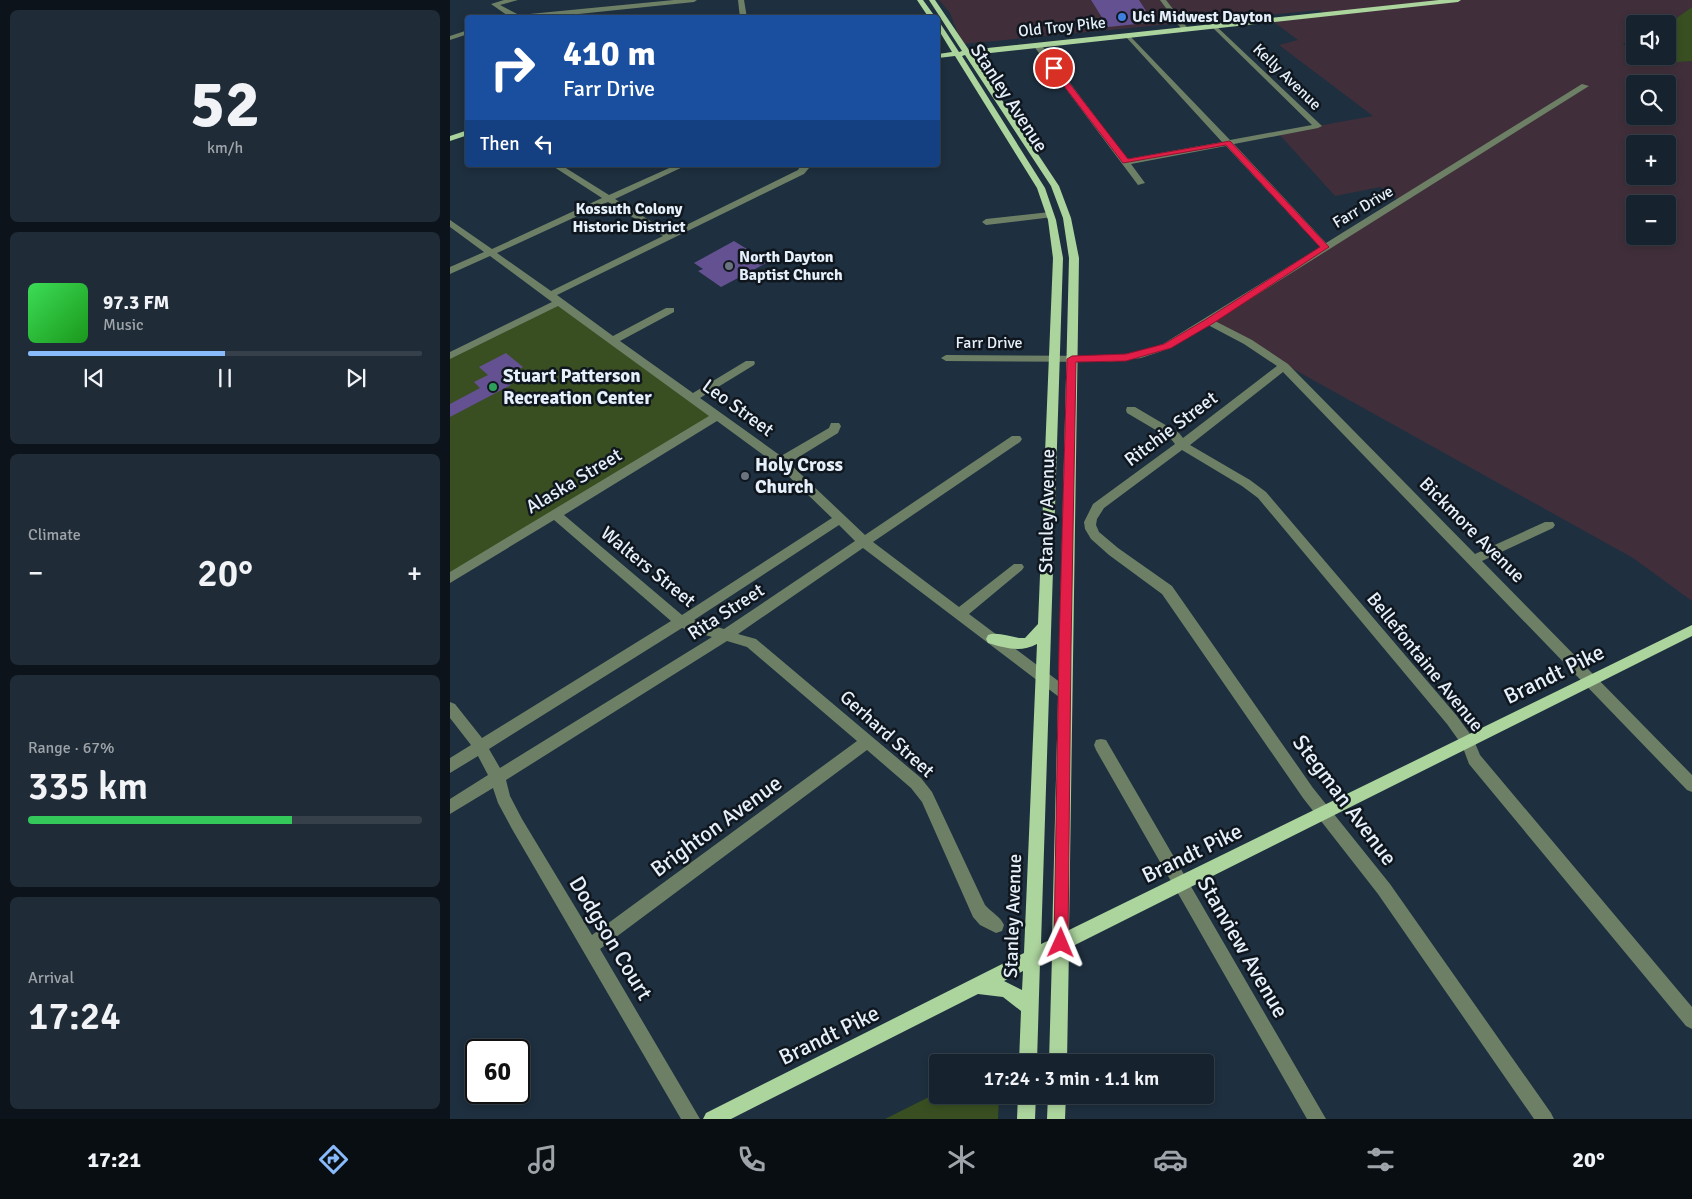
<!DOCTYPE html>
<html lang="en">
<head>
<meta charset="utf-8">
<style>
	body { margin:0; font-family:Signika,sans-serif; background:#1f2b37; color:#f1f3f6; height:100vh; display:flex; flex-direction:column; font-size:19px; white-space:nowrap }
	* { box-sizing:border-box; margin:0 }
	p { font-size:16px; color:#9ea4aa }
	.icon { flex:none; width:28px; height:28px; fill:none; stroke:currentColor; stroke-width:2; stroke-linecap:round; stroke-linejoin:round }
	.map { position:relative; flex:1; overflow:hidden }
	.drawer { display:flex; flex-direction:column; gap:10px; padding:10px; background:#0c131a; width:450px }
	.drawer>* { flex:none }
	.top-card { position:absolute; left:15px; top:15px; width:475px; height:152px; border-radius:5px; box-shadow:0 2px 8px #0003,0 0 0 1px #35404b; background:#1a4fa0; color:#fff; overflow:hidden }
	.buttons { position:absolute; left:1176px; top:15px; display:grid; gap:10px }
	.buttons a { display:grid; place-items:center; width:50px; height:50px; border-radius:5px; background:#16232f; box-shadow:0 2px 8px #0003,0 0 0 1px #35404b; font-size:25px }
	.speed { position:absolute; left:15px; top:1039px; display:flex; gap:10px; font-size:25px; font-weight:700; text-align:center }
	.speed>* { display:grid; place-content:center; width:65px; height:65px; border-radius:50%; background:#16232f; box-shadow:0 2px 8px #0003,0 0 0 1px #35404b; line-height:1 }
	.speed .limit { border:2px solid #111; border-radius:8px; background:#fff; color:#111 }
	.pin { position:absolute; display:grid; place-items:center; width:42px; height:42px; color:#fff; margin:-21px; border:2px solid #fff; border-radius:50%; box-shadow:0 1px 5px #0007 }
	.me { position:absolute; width:55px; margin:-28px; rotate:1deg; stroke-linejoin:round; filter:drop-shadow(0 0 4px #0008) }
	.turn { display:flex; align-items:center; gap:18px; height:105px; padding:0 15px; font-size:22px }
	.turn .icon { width:65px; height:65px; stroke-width:2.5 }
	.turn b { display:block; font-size:35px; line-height:42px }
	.then { display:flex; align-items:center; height:48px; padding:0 15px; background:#0003; gap:10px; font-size:19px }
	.big { font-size:38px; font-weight:600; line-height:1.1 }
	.drawer .card { flex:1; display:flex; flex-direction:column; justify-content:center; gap:8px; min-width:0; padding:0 18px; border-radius:8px; background:#1f2b37 }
	.drawer .dial { align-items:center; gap:0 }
	.dial b { font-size:65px; line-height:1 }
	.song { display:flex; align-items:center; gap:15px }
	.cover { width:60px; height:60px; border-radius:8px; background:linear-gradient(135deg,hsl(130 70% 55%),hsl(120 70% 35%)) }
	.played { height:5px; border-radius:2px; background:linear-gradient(90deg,#89bafc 50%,#35404b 50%) }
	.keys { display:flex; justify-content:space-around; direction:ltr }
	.heat { display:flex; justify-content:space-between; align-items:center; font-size:28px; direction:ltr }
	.charge { height:8px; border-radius:4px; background:linear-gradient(90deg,#34c759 67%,#35404b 0) }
	.trip { position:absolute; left:479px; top:1054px; width:285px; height:50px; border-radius:5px; background:#16232f; box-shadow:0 2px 8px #0003,0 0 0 1px #35404b; font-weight:600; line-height:50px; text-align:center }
	.tabs { display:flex; height:80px; justify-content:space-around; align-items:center; background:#090e13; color:#9ea4aa }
	.tabs .icon { width:35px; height:35px }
	.tabs .current { color:#89bafc }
	.tabs b { font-size:22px; color:#f1f3f6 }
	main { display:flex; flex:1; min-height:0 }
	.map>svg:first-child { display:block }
</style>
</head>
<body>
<main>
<section class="drawer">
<div class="card dial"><b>52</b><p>km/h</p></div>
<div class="card">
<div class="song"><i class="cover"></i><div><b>97.3 FM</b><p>Music</p></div></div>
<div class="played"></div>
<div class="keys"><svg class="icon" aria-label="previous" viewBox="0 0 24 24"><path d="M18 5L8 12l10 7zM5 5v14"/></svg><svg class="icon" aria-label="pause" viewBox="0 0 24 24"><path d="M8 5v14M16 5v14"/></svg><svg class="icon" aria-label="next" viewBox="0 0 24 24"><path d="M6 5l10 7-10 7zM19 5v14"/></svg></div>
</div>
<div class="card"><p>Climate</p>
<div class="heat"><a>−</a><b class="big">20°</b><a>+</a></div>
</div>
<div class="card"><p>Range · 67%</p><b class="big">335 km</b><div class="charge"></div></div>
<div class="card"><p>Arrival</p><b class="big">17:24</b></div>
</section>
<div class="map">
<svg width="1242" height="1119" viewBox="0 0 1242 1119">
	<rect width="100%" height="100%" fill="#1e2f3f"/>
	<path fill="#402f3a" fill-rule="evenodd" d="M489,0H1242V7L1221,22L1185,24V36L1173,44L1185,52V56H1191L1202,64L1242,61V601L1183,558L759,322L950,201L930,187L885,196L828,133L923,116L829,45L848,40L821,20L874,14L870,10L512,44L500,13ZM1185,84H1218V116H1185ZM1185,144H1218V176H1185ZM1185,204H1218V236H1185Z"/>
	<path fill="#394f21" d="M1242,7V61L1202,64L1191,56H1218V24H1207L1221,22Z
		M109,302L267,416L0,578V356Z
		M487,1093L488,1095H549L548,1119H435Z"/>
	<path fill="#645191" d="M641,0H689L696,11H688L696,23L658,27Z
		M284,241L318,262L271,287L248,271L253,269L244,263Z
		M56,353L73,367L52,378L61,385L0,417V404L30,388L24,382L38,375L29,367Z"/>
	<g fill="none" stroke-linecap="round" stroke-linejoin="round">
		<path fill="#6d8066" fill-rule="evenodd" d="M54,0H68L50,5L69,15L224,0H247L244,2L90,18H61L41,4Z
			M288,0H294L297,18H290Z
			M710,0H716L739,30L737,31H733Z
			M764,24L872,126L868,128L784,144L876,243L1132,84L1139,86L765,321L802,340L838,364L1025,554L1095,522H1103L1105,525L1103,528L1032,561L1242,775V792L1237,790L833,372L740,445L800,480L816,492L1007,716L1023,738L1030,755L1242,1007V1029L1236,1026L1019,764L1012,745L997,724L808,498L792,486L732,450L654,508L647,519L646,525L649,532L668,548L722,586L863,788L940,884L1101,1113L1104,1119H1084L928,894L853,798L712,594L659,555L641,539L635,529L634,522L643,504L725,444L721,439L677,413L676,410L677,407H685L729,433L733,438L827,366L794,344L758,325L721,348L691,358L659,362L496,361L491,358L496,355L659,356L690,352L713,344L870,247L776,146L681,164L695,183L688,185L583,45L590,43L677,159L772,142L676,37L674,36L678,34L780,140L862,125L762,27L761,26Z
			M18,30V34L0,40V36Z
			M101,165H111L159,195L226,165H237L165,199L220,233L348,170L351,165H359V168L354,174L107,295L163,336L216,308H224V312L170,341L243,393L296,361H304L305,363L304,365L250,398L331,456L379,428L381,423H389L391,426L388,433L339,463L415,535L562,436H570L572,439L570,442L423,542L509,607L564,564H572L574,567L572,570L519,614L619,689L621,693L619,697L614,699L609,697L413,548L288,634L306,639L471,778L482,792L535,905C541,912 551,917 554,925L552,931L546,933L530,925L523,917L472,802L461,788L417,750L150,949L250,1119H231L62,829L48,803L43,788L0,814V799L38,775L28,756L0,773V758L21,745L0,718V702L5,704L32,738L221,621L104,520L0,583V572L259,416L108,306L0,359V352L102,302L40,256L0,274V267L34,252L0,227V220L42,249L152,198ZM158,202L213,236L101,291L47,253ZM267,421L327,465L382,518L232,615L114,515ZM389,525L405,541L274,629L244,620ZM232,628L262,637L50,768L39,749ZM277,641L297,647L407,741L142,935L72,819L60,796L56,780Z
			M600,212L603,213V217L536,225L532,222L536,219Z
			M651,739L656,740L876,1119H857L646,750L644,745L646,740Z"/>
		<path fill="#acd49d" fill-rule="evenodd" d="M467,0H473L486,18H479Z
			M479,0H485L519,50L989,0H1011L1008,2L522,55L609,186L621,218L629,258L619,930L1242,625V636L619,948L617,1062H599L602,956L590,962L587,1062H569L571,1011L553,997L528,994L281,1119H253L256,1113L574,953L587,644C571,653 555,648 538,643L536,639L538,635C549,631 563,639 575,638L588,624L603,258L598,220L587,188L505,56L488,58V54L502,52L488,29V22L490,23L509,52L512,51ZM515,55L601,186L613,218L619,258L602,939L591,944L613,258L606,220L595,188L512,56ZM573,971L572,990L554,981Z
			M18,130V135L0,141V136Z
			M568,1095H586L585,1119H567Z
			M598,1095H616L615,1119H597Z"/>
	</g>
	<path fill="#e11d48" stroke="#92132f" d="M601,66H606L678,159L780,141L879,247L762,324L721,348L676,361L626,362L621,647L618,943L616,948L611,950L606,948L604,943L609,647L617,359L622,356L676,354L714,344L755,320L870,247L776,145L673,163L601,69Z"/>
	<circle fill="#3f7fe0" stroke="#0f161e" stroke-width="2" cx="672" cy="17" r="5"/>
	<g fill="#6b7280" stroke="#0f161e" stroke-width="2">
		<circle cx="279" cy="266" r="5"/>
		<circle cx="295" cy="476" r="5"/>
	</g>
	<circle fill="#2e9e5b" stroke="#0f161e" stroke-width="2" cx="43" cy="387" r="5"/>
	<g text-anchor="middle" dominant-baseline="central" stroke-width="5" stroke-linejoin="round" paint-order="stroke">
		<g font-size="16" font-weight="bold" fill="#e5f0fb" stroke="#0f161e" text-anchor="start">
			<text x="682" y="17">Uci Midwest Dayton</text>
			<text x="289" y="257">North Dayton<tspan x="289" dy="18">Baptist Church</tspan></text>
		</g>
		<g font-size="16" fill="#e5f0fb" stroke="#0f161e">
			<text transform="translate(612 27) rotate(-6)">Old Troy Pike</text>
			<text transform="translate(837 77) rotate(44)">Kelly Avenue</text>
			<text transform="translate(913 207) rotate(-31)">Farr Drive</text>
			<text x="539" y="343">Farr Drive</text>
		</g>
		<g font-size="16" font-weight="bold" fill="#e5f0fb" stroke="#0f161e">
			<text x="179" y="209">Kossuth Colony<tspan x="179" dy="18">Historic District</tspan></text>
		</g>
		<g font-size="19" fill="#e5f0fb" stroke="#0f161e">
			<text transform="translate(559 98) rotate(57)">Stanley Avenue</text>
			<text transform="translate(288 408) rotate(36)">Leo Street</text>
			<text transform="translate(721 429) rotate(-37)">Ritchie Street</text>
			<text transform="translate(124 481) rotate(-31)">Alaska Street</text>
			<text transform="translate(597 511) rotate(-89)">Stanley Avenue</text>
			<text transform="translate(1022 530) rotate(45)">Bickmore Avenue</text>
			<text transform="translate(198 567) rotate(39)">Walters Street</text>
			<text transform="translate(276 612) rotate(-33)">Rita Street</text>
			<text transform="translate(975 662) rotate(51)">Bellefontaine Avenue</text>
			<text transform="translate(437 734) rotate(42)">Gerhard Street</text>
			<text transform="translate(563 916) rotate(-88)">Stanley Avenue</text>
		</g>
		<g font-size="19" font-weight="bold" fill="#e5f0fb" stroke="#0f161e" text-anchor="start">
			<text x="53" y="376">Stuart Patterson<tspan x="53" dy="22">Recreation Center</tspan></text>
			<text x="305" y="465">Holy Cross<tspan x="305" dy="22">Church</tspan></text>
		</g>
		<g font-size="22" fill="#e5f0fb" stroke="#0f161e">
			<text transform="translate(1104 674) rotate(-26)">Brandt Pike</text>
			<text transform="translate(895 800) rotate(53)">Stegman Avenue</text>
			<text transform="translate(266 826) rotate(-36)">Brighton Avenue</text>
			<text transform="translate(742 853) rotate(-26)">Brandt Pike</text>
			<text transform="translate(161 938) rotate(59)">Dodgson Court</text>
			<text transform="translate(793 947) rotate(60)">Stanview Avenue</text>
			<text transform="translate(379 1035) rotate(-26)">Brandt Pike</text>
		</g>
	</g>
</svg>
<div class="buttons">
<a><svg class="icon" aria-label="sound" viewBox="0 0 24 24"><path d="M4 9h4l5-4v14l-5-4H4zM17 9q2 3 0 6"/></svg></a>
<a><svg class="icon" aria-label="search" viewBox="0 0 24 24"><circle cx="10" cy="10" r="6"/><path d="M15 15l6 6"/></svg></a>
<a>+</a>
<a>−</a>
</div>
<div class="speed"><div class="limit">60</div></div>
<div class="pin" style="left:604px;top:68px;background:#d93025"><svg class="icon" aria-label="arrive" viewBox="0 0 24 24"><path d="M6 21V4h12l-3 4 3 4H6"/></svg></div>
<svg class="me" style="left:611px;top:943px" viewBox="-20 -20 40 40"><path d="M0-17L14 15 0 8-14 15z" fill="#e11d48" stroke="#fff" stroke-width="4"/></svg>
<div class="trip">17:24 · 3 min · 1.1 km</div>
<div class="top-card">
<div class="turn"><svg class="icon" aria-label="right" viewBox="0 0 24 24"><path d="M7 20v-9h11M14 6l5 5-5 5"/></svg><div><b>410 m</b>Farr Drive</div></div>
<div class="then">Then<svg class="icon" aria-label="left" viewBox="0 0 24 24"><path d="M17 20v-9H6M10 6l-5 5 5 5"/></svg></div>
</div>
</div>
</main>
<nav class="tabs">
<b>17:21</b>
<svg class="icon current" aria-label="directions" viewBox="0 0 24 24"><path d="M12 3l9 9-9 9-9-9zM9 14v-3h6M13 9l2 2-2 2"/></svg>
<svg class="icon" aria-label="music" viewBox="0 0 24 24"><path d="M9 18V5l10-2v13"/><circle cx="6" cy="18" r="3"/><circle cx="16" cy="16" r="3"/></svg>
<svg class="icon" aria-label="phone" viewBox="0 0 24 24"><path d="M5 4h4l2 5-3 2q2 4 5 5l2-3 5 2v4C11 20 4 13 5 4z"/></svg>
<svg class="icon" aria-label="climate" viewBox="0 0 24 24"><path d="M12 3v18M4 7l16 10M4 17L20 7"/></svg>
<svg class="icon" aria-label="car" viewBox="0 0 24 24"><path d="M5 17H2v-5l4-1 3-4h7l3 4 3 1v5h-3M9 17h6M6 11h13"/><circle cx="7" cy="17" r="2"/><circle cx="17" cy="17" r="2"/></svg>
<svg class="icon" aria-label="filters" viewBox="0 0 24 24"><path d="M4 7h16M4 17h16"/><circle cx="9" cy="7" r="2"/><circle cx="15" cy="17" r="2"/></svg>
<b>20°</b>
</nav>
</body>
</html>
